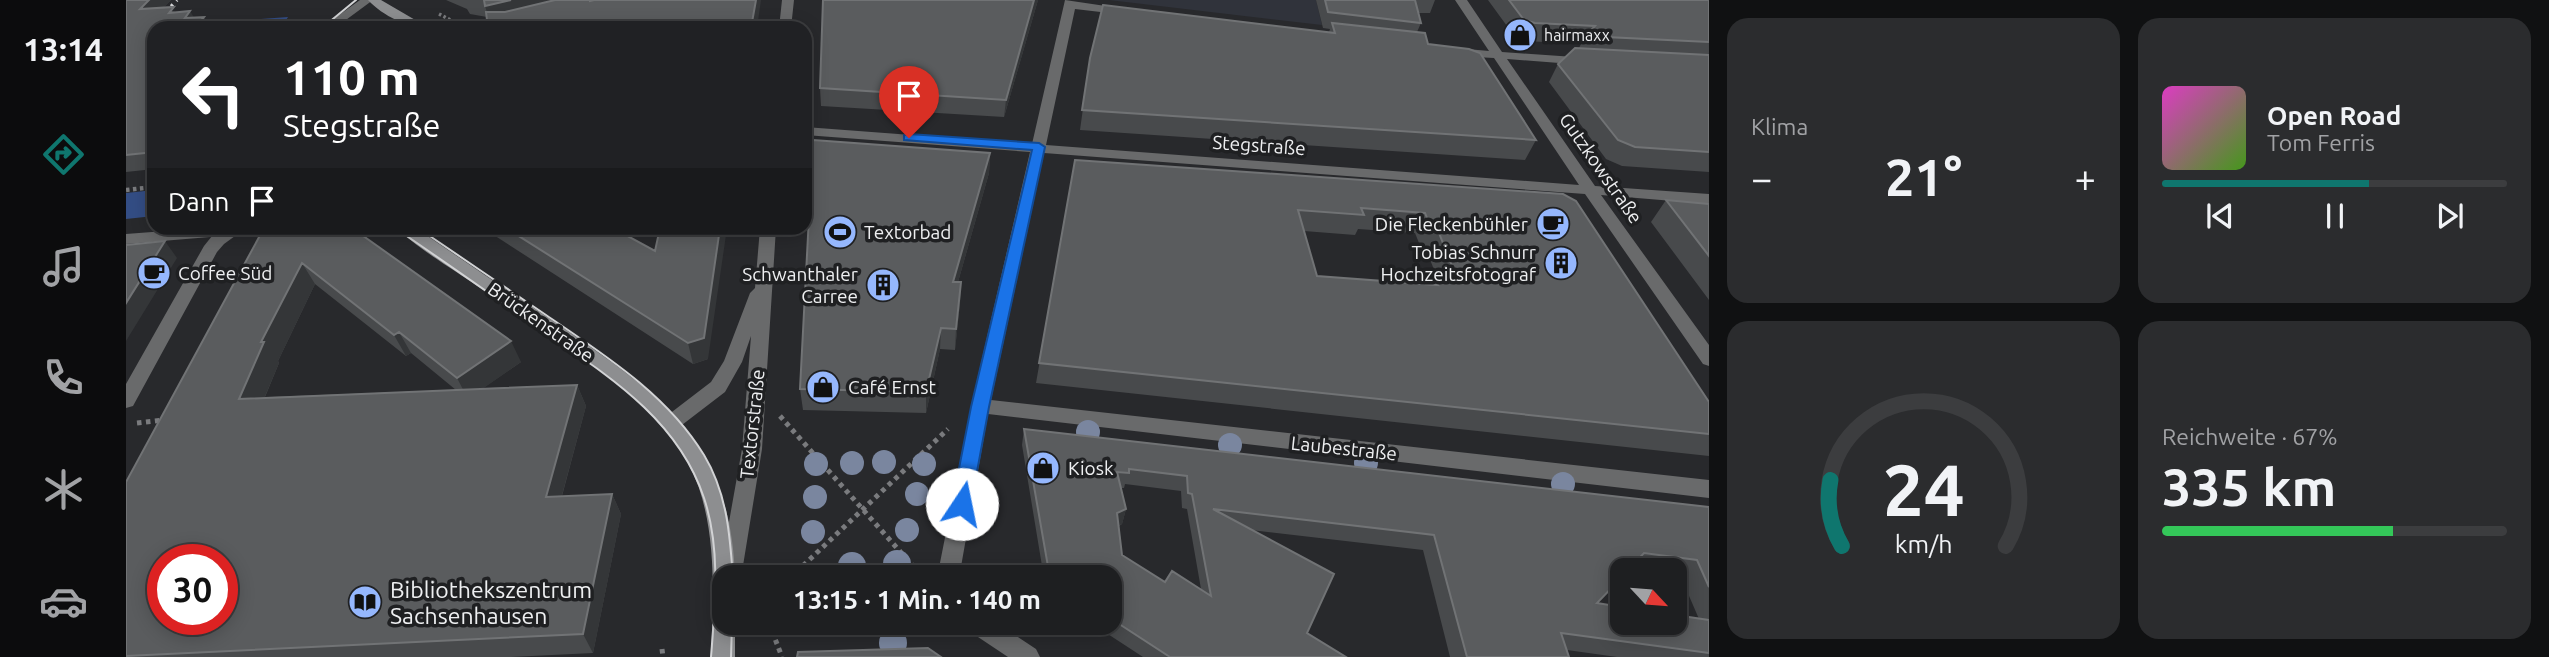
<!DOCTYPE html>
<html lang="de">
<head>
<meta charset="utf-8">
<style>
	body { margin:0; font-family:Ubuntu,sans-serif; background:#2b2c2e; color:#f1f3f6; height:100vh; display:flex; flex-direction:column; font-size:26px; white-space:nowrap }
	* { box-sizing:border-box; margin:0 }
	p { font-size:23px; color:#a1a2a5 }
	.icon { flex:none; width:38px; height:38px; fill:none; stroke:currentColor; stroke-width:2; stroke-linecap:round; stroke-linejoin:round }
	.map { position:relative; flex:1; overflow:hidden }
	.sheet { display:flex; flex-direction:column; gap:18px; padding:18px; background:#101112; width:840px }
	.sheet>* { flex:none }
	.top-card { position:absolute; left:21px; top:21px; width:665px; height:214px; border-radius:21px; box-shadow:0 4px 18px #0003,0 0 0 2px #3c3d3f; background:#202124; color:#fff; overflow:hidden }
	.needle { width:46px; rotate:116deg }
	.buttons { position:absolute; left:1484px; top:558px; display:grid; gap:14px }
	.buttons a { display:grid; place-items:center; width:77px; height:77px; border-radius:14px; background:#1e1f21; box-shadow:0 4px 18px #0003,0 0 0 2px #3c3d3f; font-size:35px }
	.speed { position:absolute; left:21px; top:544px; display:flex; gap:14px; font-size:35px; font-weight:700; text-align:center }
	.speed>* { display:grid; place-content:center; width:91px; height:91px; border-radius:50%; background:#1e1f21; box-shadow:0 4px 18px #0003,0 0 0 2px #3c3d3f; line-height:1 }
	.speed .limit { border:10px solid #d22; background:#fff; color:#111 }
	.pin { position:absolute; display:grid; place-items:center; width:60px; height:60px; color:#fff; margin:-72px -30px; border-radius:50% 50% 50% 0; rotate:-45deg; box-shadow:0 0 7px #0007 }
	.pin .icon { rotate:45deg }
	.me { position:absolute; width:77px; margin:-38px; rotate:11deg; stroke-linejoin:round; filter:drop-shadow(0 0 5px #0008) }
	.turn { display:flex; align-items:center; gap:24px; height:147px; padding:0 21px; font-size:32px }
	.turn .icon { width:91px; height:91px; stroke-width:2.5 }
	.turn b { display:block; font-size:49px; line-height:60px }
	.then { display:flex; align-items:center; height:66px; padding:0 21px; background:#0003; gap:14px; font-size:26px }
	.big { font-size:52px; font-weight:700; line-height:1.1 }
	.sheet .widget { flex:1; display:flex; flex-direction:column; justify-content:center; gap:10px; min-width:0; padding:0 24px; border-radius:21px; background:#2b2c2e }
	.sheet .dial { align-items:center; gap:0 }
	.dial svg { height:182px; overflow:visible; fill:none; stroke:#3c3d3f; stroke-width:7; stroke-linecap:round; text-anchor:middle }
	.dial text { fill:#f1f3f6; stroke:none }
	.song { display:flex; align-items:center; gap:21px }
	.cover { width:84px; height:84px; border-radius:10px; background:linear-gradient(135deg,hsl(310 70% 55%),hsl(100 70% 35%)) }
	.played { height:7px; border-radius:4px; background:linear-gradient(90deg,#0f766e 60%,#3c3d3f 60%) }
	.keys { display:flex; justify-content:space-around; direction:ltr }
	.heat { display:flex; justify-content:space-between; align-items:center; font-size:38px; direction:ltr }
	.charge { height:10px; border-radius:5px; background:linear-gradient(90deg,#34c759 67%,#3c3d3f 0) }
	.sheet .tiles { flex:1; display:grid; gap:18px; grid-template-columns:repeat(2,1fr) }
	.trip { position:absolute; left:586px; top:565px; width:410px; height:70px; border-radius:21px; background:#1e1f21; box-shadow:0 4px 18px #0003,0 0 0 2px #3c3d3f; font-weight:700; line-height:70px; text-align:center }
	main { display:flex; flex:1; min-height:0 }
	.dock { display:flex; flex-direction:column; width:126px; justify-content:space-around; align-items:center; background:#0c0c0d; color:#a1a2a5 }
	.dock .icon { width:49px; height:49px }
	.dock .current { color:#0f766e }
	.dock b { font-size:32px; color:#f1f3f6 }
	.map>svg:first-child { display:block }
</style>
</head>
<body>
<main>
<nav class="dock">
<b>13:14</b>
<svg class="icon current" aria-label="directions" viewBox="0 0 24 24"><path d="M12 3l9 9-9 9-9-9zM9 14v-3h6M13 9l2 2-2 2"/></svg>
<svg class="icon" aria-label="music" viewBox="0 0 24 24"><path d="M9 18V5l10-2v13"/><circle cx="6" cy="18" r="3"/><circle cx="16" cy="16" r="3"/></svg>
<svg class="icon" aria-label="phone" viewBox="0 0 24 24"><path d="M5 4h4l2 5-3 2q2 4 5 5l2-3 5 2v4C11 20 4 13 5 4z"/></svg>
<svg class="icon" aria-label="climate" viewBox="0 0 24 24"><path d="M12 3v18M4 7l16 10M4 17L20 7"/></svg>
<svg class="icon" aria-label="car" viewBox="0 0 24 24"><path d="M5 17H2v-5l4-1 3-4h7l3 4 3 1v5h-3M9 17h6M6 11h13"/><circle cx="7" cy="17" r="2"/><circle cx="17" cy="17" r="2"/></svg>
</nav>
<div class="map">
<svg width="1583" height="657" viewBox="0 0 1583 657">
	<rect width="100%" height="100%" fill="#28292c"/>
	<path fill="#30333b" d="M983,0H1190L1196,25Z"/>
	<path fill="#334d84" d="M162,17L156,27L169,26L168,28H89L94,22Z
		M28,190V216L0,219V193Z"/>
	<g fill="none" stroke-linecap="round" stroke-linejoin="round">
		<path stroke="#7a7b7e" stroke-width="3.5" stroke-dasharray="2.5 2.5" stroke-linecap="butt" d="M313,14L340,28"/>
		<path stroke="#7a7b7e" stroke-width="4.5" stroke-dasharray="3.5 3.5" stroke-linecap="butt" d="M0,190L28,187"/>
		<path stroke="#7a7b7e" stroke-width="5" stroke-dasharray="4.5 4.5" stroke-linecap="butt" d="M654,416L794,574
			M11,423L38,420
			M664,578L822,429
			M643,623L656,657
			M536,649L537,657"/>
		<path fill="#696a6b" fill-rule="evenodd" d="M234,0H247L209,28H195Z
			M78,228H114L116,230L108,235L0,244V234Z"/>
		<path fill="#696a6b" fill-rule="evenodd" d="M656,0H668L665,28H653Z
			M939,0L1000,9L1006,12L1000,15L949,9L920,145L1453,185L1368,58L1330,56L1324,52L1330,48L1363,51L1329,0H1341L1376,52L1463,58L1465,61L1459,65L1381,59L1469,186L1583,194V204L1475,195L1583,345V366L1577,364L1459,194L918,153L865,400L1583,480V498L862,414L833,578H811L845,406L904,152L679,135V127L906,144Z
			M101,228H120L98,244L91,252L7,406L0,408V384L78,246L86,236Z
			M634,228H650L636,449L615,578H598V586L593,578L616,449L625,336L616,362L599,392L552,428L545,431L538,428L535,423L538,418L585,382L598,361L624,293L629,288Z
			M598,599V623H602L598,625L590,621L587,614L590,603Z
			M839,623H871L910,649L914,657H882L843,631Z"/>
		<path fill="#8d8e90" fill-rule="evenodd" d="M242,0H255L303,28C282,28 257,16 242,0Z
			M273,228H290C338,261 387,294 436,327C537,397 605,443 609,578H598V623H609V657H585C587,601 591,542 573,488C545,403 425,337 353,287C336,275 281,242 273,228Z"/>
		<path stroke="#d2d3d5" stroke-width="2" d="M196,28L230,0
			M269,228C316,260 363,293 410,326C476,372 551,416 578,498C595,549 589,605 585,657
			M292,228C335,257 377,286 420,315C477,354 541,394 578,455C601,493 604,535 607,578
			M605,657L606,623"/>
		<path stroke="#d2d3d5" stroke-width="3.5" stroke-dasharray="2.5 5" stroke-linecap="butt" d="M30,23L51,0"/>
	</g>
	<g fill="#7a869f">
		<circle cx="962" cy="432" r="12"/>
		<circle cx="1104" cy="445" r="12"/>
		<circle cx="758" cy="462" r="12"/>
		<circle cx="726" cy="463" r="12"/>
		<circle cx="1240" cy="463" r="12"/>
		<circle cx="690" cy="464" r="12"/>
		<circle cx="798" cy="464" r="12"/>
		<circle cx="1437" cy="484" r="12"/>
		<circle cx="791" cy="494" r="12"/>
		<circle cx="689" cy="497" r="12"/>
		<circle cx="781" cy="530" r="12"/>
		<circle cx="687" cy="532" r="12"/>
		<circle cx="771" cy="564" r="14"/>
		<circle cx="726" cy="566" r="14"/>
		<circle cx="767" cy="643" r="14"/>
	</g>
	<path fill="#484a4c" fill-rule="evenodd" d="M0,0H45L37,8L68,18L78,17L84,28H28V169L0,172Z
		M320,0H635L361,17L344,14L341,9Z
		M912,0L878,117L695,106L694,88Z
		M1190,0H1309L1304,13H1292L1295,23L1291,32L1302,44L1410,140L1399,160L954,130L964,58L1203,32L1204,29L1197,28Z
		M1362,0H1583V172L1496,166L1480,159L1423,82L1432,64L1453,48L1455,44L1400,41L1389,37Z
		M864,153L863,173L832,282H835L834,303L829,350L814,349L800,413L677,410L674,389Z
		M949,160L1437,194L1583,402V456L910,383ZM1232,229L1289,233L1293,243L1298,244L1312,280H1309L1306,285L1191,276L1178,231L1229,235Z
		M1540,200L1583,204V300L1525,222Z
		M138,228L395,362L357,388L451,385L460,406L436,496L486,494L495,514L467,653L385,657H0V482ZM189,284L280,356L285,353L330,390L139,397L153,363L152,361Z
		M357,228H487L582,359L567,364Z
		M898,429L1583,507V657H1491L1441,650L1443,657H1324L1297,550L1125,530L1181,633L1220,657H1017L965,623H984V578H918L896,445ZM999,484L1055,491L1056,508L1061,509L1075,589L1039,582L996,555L993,526L996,524L1000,509L995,488H998ZM1504,568L1520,570H1549V574L1554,575L1573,619L1471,603Z"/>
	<path fill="#343638" d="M23,0H45L23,24L14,9Z
		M385,0H468L365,25L359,6Z
		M630,0H635L631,28H625Z
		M908,0H912L878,117L880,100Z
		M64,11L72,24L78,17L84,28H64L59,18Z
		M864,153L863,173L826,303L827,282Z
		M594,228H601L582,359L567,364L562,343Z
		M39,241L51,258L0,341V303Z
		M176,263L189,284L152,361L153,363L129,420L113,399L135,342Z
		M835,282L834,303L829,350L830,329Z
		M815,328L814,349L800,413V392Z
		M273,332L285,353L280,356L268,335Z
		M385,341L395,362L342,399L331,378Z
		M451,385L460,406L430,517L420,497Z
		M486,494L495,514L467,653L457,634Z
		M1000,509L996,524L987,528L991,513Z"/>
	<path fill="#5a5c5e" stroke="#717375" stroke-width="2" fill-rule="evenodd" d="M0,0H23L14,9L48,7L43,13L64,11L59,18L78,17L69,28H28V152L0,155Z
		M358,0H385L359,6Z
		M429,0H464V1L468,0H630L625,28H362L360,12H379Z
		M697,0H908L880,100L694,88Z
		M1199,0H1289L1295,23L1202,12Z
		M1383,0H1583V42L1460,36L1469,26L1409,23L1398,20Z
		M977,5L1209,33L1206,23L1299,33L1302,44L1343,49L1354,53L1410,140L956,110L964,58Z
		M1449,48L1583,55V152L1509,147L1492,140L1432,64Z
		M687,140L864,153L827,282H835L830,329L815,328L800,392L674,389Z
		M949,160L1437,194L1450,201L1583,402V434L913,363ZM1235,208L1299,213L1303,223H1309L1332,281L1309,280L1312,285L1191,276L1172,210L1238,215Z
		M1540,200L1583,204V256Z
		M138,228H226L385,341L331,378L273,332L268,335L176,263L135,342H138L113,399L451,385L420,497L486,494L457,634L0,656V482ZM37,560H96V620H37Z
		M380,228H487L529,251L534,228H594L578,338L562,343Z
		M39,241L0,303V245Z
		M898,429L1583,507V587L1571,560L1518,553L1502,570H1496V577L1471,603L1496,607V623H1549V615L1583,620V653L1435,633L1443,657H1341L1308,535L1087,509L1208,574L1181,633L1220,657H1044L984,618V578H924ZM1003,469L1061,476L1062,493L1066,494L1085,596L1046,571L1039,582L996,555L991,513L1000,509L991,472L1003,473Z
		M802,648L815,657H671L672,652Z"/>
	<path fill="#1a73e8" stroke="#114b97" stroke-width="2" d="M783,134L913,143L919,147L863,407L845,504L842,510L836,512L829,510L826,504L845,407L906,150L778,140V135Z"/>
	<defs>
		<symbol id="shop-disc" viewBox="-11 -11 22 22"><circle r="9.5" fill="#95b7fd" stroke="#1f2022"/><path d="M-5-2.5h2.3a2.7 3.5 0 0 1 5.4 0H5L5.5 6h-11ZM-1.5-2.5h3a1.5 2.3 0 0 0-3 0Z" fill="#111"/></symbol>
		<symbol id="cafe-disc" viewBox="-11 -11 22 22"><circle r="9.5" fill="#95b7fd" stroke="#1f2022"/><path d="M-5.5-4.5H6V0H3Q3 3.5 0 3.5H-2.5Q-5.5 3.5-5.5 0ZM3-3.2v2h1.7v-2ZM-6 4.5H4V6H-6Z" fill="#111"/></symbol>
		<symbol id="stadium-disc" viewBox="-11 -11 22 22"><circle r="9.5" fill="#95b7fd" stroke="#1f2022"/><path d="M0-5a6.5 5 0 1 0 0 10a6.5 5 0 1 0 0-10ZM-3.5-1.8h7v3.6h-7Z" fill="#111"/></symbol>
		<symbol id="building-disc" viewBox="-11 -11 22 22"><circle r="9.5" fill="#95b7fd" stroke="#1f2022"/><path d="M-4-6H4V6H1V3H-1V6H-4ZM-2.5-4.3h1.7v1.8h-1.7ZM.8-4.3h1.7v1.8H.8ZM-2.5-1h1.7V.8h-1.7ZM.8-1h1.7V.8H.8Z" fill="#111"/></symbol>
		<symbol id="library-disc" viewBox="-11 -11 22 22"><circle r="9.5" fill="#95b7fd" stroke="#1f2022"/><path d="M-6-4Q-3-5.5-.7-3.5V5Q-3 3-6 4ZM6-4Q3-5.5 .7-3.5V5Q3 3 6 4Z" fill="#111"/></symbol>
	</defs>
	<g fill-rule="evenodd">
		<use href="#shop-disc" x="1375" y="16" width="38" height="38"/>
		<use href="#cafe-disc" x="1408" y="205" width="38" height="38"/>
		<use href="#stadium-disc" x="695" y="213" width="38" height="38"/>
		<use href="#building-disc" x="1416" y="244" width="38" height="38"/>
		<use href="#cafe-disc" x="9" y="254" width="38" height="38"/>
		<use href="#building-disc" x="738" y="266" width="38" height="38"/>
		<use href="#shop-disc" x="678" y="368" width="38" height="38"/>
		<use href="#shop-disc" x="898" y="449" width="38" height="38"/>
		<use href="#library-disc" x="220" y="583" width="38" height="38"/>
	</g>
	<g text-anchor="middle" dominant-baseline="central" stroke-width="7" stroke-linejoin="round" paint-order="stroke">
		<g font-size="16" fill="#eeeff1" stroke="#1f2022" text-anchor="start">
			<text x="1418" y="35">hairmaxx</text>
		</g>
		<g font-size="19" fill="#eeeff1" stroke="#1f2022">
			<text transform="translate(1133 145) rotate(4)">Stegstraße</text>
			<text transform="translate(1475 168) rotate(55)">Gutzkowstraße</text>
			<text transform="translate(415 322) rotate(35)">Brückenstraße</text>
			<text transform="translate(626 424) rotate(-84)">Textorstraße</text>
			<text transform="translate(1218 448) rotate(6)">Laubestraße</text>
		</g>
		<g font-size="19" fill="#eeeff1" stroke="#1f2022" text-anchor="start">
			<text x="1402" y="224" text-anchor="end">Die Fleckenbühler</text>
			<text x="738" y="232">Textorbad</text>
			<text x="1410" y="252" text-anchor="end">Tobias Schnurr<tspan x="1410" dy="22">Hochzeitsfotograf</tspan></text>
			<text x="52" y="273">Coffee Süd</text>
			<text x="732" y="274" text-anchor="end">Schwanthaler<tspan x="732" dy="22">Carree</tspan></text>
			<text x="722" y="387">Café Ernst</text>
			<text x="942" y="468">Kiosk</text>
		</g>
		<g font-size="23" fill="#eeeff1" stroke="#1f2022" text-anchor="start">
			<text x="264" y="589">Bibliothekszentrum<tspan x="264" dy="26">Sachsenhausen</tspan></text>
		</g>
	</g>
</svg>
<div class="buttons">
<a><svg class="needle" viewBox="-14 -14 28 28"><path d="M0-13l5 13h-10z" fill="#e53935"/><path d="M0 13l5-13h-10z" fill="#a1a2a5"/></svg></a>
</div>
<div class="speed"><div class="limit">30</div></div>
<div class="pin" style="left:783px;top:138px;background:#d93025"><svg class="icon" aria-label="arrive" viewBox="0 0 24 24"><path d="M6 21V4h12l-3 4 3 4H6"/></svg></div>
<svg class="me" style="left:836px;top:504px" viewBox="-20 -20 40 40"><circle r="19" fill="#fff"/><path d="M0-13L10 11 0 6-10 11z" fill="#1a73e8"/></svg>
<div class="trip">13:15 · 1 Min. · 140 m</div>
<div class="top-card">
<div class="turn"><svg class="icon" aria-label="left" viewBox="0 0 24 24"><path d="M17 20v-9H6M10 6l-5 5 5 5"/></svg><div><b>110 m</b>Stegstraße</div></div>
<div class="then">Dann<svg class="icon" aria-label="arrive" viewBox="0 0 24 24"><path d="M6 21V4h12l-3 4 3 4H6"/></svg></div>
</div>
</div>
<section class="sheet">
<div class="tiles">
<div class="widget"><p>Klima</p>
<div class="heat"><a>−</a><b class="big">21°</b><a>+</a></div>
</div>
<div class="widget">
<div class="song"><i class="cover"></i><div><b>Open Road</b><p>Tom Ferris</p></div></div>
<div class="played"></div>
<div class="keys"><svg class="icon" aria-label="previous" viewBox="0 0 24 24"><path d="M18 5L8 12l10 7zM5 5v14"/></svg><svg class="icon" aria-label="pause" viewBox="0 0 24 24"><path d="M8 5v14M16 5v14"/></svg><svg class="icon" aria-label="next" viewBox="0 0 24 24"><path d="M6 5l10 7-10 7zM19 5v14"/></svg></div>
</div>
<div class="widget dial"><svg viewBox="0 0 100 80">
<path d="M14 69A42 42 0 1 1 86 69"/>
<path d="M14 69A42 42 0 0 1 9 40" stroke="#0f766e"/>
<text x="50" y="56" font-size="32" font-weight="700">24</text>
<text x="50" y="72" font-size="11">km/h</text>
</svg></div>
<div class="widget"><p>Reichweite · 67%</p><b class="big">335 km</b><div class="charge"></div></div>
</div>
</section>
</main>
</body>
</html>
